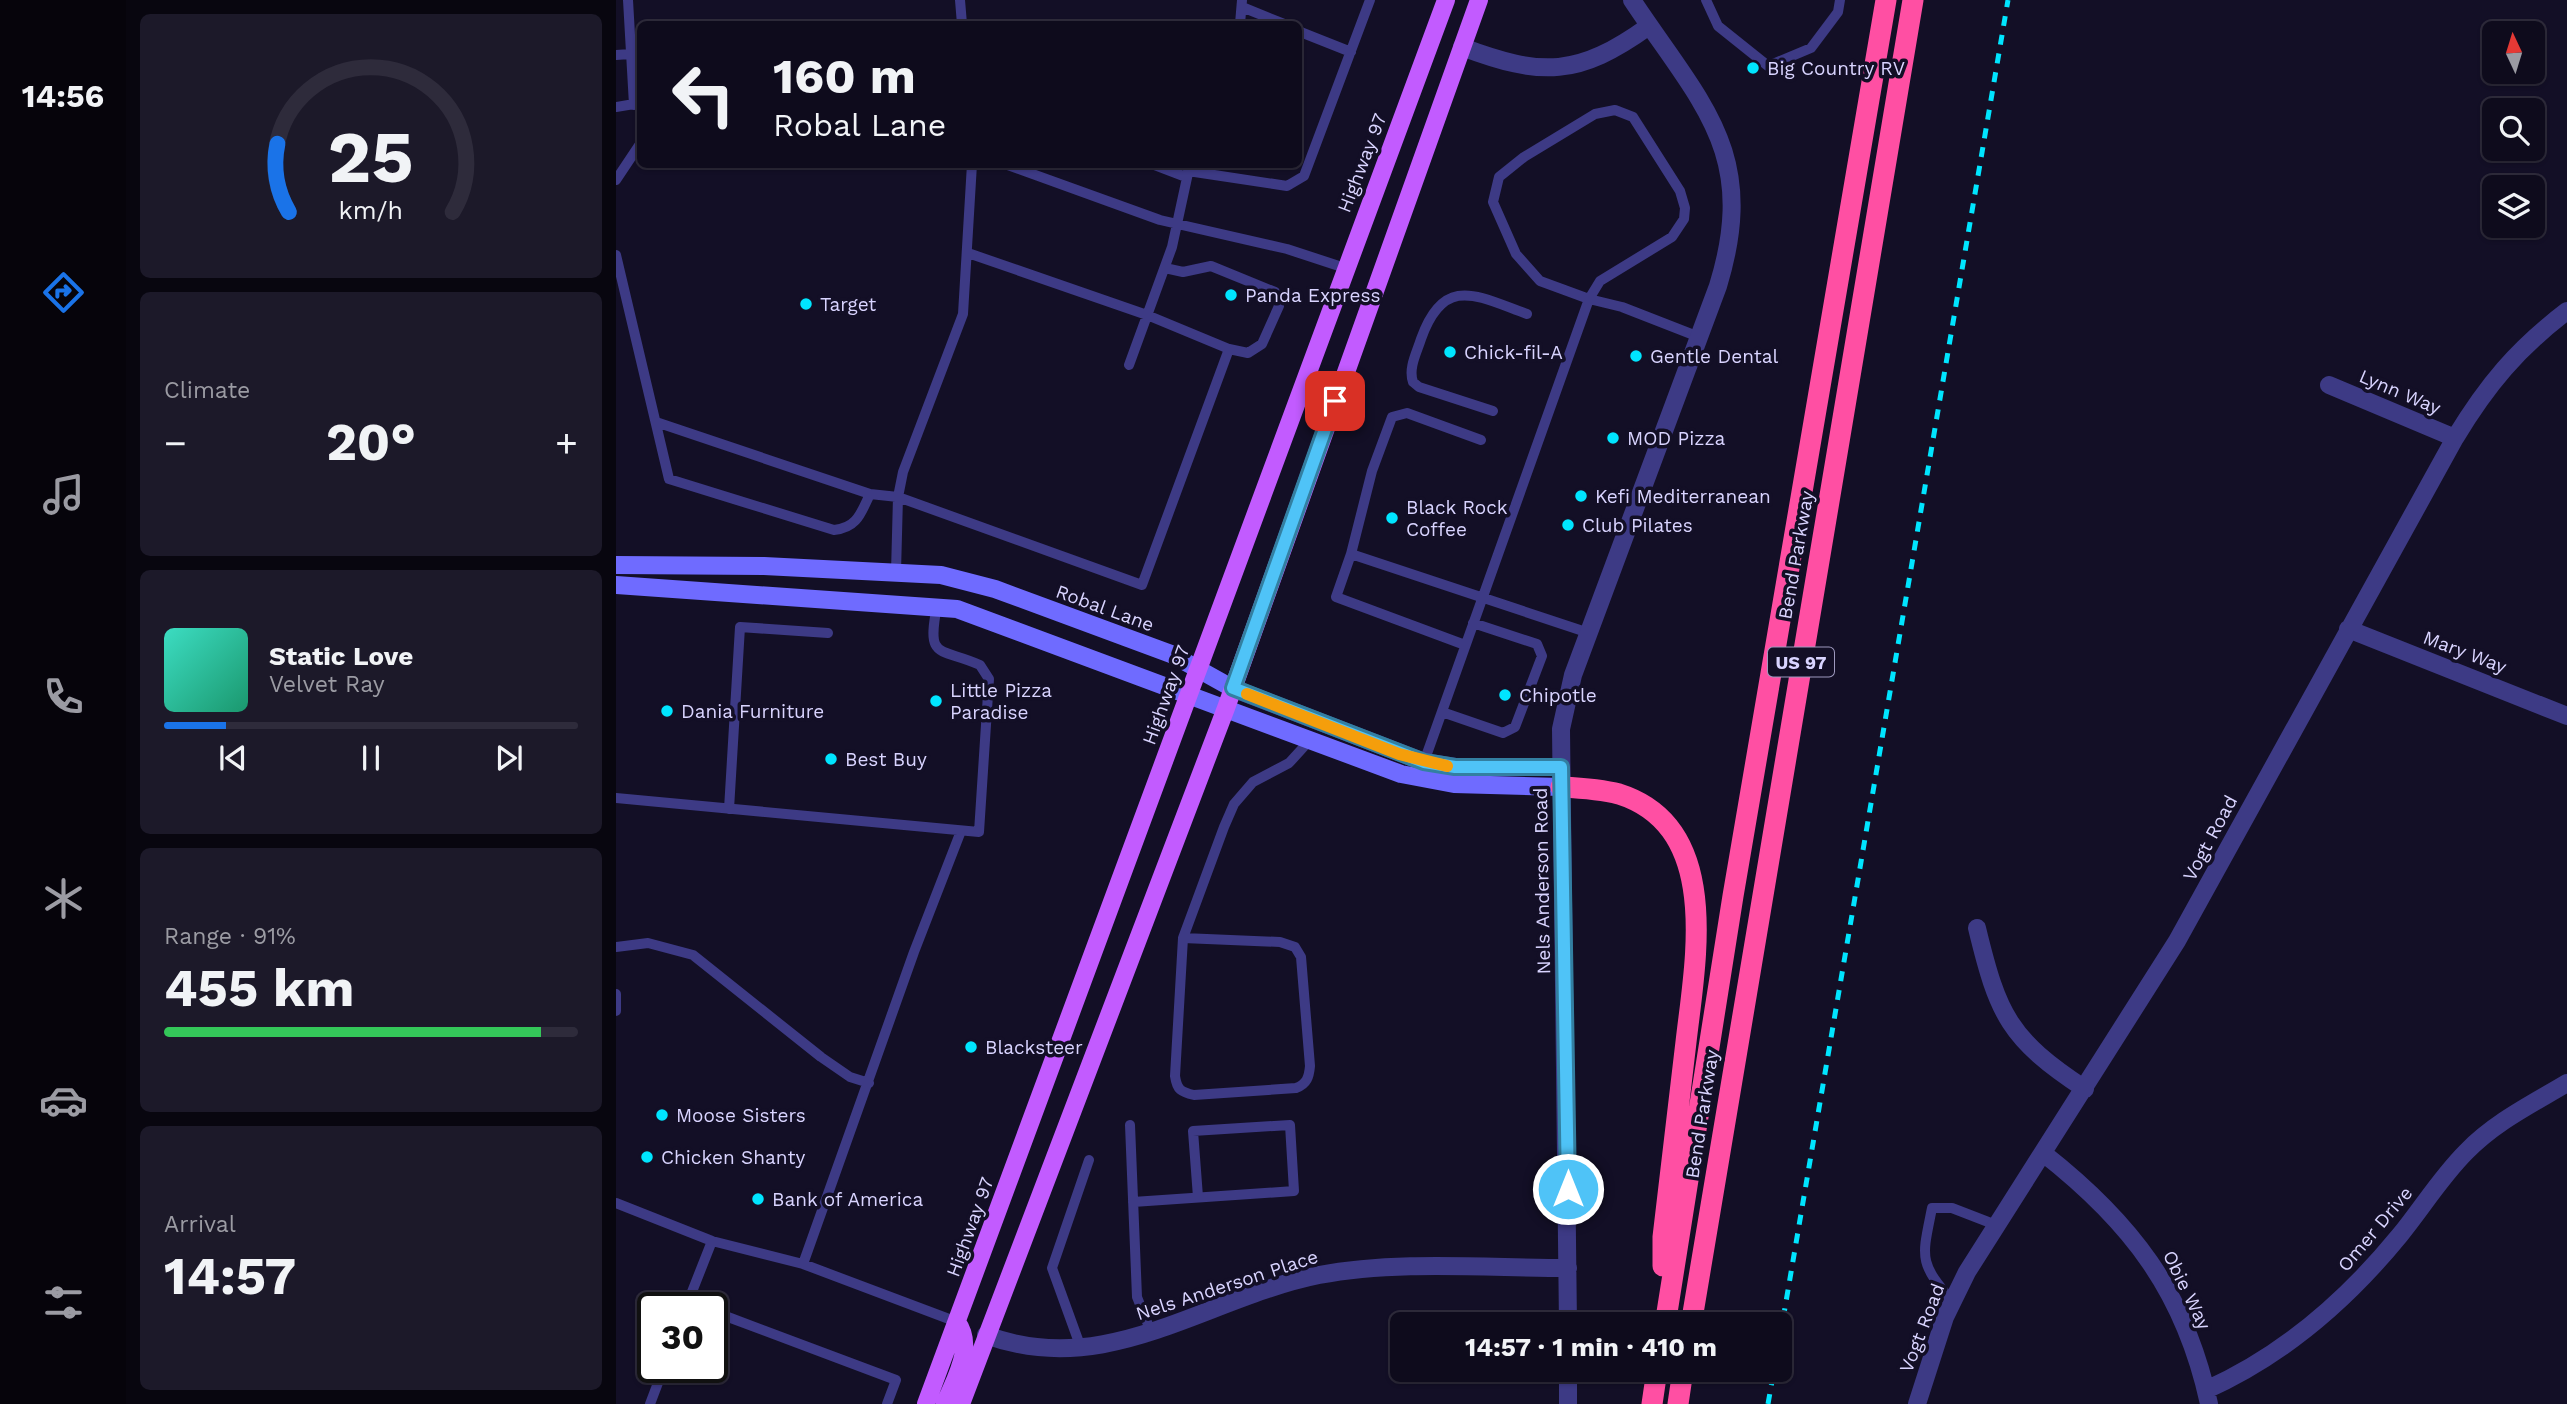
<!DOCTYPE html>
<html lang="en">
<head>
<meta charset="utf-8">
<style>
	body { margin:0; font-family:"Work Sans",sans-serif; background:#1c1929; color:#f1f3f6; height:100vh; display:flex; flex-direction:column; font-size:26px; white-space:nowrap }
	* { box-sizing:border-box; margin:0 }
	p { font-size:23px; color:#9b9ba3 }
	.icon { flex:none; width:38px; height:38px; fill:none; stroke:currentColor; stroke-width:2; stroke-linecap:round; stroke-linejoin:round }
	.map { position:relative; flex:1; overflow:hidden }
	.sheet { display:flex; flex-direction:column; gap:14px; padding:14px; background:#08060f; width:490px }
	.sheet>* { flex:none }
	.banner { position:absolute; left:21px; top:21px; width:665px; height:147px; border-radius:10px; box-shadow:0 2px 5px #0004,0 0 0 2px #2e2b3b; background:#0e0b1c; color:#f1f3f6; overflow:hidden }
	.needle { width:46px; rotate:356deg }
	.buttons { position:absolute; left:1866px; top:21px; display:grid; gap:14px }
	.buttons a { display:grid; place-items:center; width:63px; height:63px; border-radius:10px; background:#0e0b1c; box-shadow:0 2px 5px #0004,0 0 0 2px #2e2b3b; font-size:35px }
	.speed { position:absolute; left:21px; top:1292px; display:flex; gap:14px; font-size:35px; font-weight:700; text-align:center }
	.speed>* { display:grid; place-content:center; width:91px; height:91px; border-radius:50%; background:#0e0b1c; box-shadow:0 2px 5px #0004,0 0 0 2px #2e2b3b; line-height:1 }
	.speed .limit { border:4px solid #111; border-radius:10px; background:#fff; color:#111 }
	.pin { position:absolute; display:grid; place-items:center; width:60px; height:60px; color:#fff; margin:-30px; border-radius:14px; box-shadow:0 4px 10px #0006 }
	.me { position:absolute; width:77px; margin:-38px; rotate:0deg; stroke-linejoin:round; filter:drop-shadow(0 0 5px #0008) }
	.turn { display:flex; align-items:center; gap:24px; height:147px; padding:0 21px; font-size:32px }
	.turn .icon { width:91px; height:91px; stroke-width:2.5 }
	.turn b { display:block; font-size:49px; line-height:60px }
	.big { font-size:52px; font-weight:700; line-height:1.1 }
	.sheet .widget { flex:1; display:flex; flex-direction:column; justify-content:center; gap:10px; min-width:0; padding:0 24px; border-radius:10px; background:#1c1929 }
	.sheet .dial { align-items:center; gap:0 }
	.dial svg { height:182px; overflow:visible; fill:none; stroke:#2e2b3b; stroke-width:7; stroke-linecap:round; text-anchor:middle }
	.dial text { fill:#f1f3f6; stroke:none }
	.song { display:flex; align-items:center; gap:21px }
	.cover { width:84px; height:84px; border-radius:10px; background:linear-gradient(135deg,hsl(170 70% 55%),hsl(160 70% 35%)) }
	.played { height:7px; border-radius:4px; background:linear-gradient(90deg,#1a73e8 15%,#2e2b3b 15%) }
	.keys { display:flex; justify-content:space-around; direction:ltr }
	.heat { display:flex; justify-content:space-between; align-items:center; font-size:38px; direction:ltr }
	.charge { height:10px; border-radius:5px; background:linear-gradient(90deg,#34c759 91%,#2e2b3b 0) }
	.trip { position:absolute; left:774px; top:1312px; width:402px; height:70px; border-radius:10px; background:#0e0b1c; box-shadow:0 2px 5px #0004,0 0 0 2px #2e2b3b; font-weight:700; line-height:70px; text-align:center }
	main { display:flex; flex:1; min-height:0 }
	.tab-bar { display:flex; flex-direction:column; width:126px; justify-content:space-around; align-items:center; background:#06040b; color:#9b9ba3 }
	.tab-bar .icon { width:49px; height:49px }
	.tab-bar .selected { color:#1a73e8 }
	.tab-bar b { font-size:32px; color:#f1f3f6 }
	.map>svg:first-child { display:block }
</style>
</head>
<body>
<main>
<nav class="tab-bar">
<b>14:56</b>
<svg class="icon selected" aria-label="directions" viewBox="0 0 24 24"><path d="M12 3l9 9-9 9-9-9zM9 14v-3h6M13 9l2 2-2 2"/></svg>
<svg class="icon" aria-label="music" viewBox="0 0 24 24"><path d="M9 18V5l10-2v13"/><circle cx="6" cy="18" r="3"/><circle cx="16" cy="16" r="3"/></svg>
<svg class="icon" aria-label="phone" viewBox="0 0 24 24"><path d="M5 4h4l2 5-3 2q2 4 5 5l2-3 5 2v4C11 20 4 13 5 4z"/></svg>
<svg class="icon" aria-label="climate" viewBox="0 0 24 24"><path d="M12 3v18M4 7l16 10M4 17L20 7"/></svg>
<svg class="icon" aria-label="car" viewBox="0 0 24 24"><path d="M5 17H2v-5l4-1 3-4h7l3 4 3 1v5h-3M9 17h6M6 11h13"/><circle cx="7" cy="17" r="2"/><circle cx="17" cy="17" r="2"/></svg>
<svg class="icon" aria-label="filters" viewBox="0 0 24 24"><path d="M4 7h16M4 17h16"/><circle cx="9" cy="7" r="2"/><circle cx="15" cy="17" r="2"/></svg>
</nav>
<section class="sheet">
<div class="widget dial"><svg viewBox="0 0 100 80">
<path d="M14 69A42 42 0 1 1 86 69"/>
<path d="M14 69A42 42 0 0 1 9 39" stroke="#1a73e8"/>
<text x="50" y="56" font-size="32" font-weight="700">25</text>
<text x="50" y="72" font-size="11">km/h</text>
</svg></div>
<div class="widget"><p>Climate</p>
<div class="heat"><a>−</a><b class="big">20°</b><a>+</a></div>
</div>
<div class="widget">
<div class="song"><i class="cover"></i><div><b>Static Love</b><p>Velvet Ray</p></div></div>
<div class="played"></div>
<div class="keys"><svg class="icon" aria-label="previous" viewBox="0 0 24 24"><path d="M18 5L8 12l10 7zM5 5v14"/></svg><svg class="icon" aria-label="pause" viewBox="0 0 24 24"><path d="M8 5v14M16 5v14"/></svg><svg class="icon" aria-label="next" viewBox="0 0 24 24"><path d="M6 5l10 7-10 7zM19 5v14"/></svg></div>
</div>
<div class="widget"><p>Range · 91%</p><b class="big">455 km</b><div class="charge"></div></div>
<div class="widget"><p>Arrival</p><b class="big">14:57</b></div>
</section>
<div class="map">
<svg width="1951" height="1404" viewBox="0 0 1951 1404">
	<rect width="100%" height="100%" fill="#130f26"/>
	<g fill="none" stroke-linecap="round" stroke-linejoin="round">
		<path stroke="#3d3a85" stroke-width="10" d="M12,0L18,105
			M344,0L346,24
			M1090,0L1102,26L1152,66L1195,48L1222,12L1224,0
			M626,7L668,24
			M624,24L626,0
			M682,31L735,52
			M0,55L14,54
			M0,107L24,103
			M389,164L544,220L671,249L729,268
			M536,164L570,177
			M572,171L671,186L688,176L754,0
			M0,180L24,144
			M0,255L53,479L218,530C241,528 245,513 254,494
			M549,268L567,272L595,266L659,292L663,306L646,344L632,353L613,349
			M513,365L556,247L574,164
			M877,411L803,387L797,382C792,368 801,352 805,339C828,274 861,296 911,314
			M40,422L254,494L282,497L526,585L613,349L531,315L352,253
			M735,554L756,471L776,417L791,413L865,440
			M280,572L282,497L287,472L347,314L356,164
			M849,645L720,597L735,554L973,633
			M826,712L887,733L899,727L926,656L921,644L857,623
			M808,762L973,299L984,281L1056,237L1068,219L1069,208L1064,191L1017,117L999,110L979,114L908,157L883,177L877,202L900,254L924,281L973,299L1006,307L1083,337
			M0,798L363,832L373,679L364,665C324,647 310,661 321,606
			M113,809L124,627L212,633
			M567,938L664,942L679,947L685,957L694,1066C693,1077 691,1084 680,1088L578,1095C565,1092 561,1090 559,1076L567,938L608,827L618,804L637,782L673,763L694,740
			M0,947L32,943L77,955L205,1057L234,1077L253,1083
			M0,994V1011
			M514,1125L521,1297L535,1332
			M517,1202L678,1191L674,1125L577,1131L582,1197
			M0,1203L96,1241L187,1264L341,1322
			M187,1264L298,952L345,831
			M72,1302L86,1307
			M1337,1302C1302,1262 1306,1258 1316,1208H1336L1380,1225
			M70,1307L96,1241
			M96,1311L280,1380L271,1404
			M465,1348L436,1268L473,1160
			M34,1404L48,1367"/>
		<path stroke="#3d3a85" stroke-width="18" d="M846,47C926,77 962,77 1033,26
			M1713,385L1839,438
			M1732,629L1951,716
			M616,688L808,762L839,767H945
			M1361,928C1382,1015 1393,1039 1469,1089
			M1427,1153C1515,1222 1569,1292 1593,1404
			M952,1325L945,729L957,675L1102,286C1143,152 1085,104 1016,0
			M370,1335C491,1380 589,1298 703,1275C782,1260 871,1268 952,1268
			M952,1370V1404
			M1590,1390C1666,1356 1731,1300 1784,1235C1806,1208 1825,1177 1850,1152C1879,1122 1916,1104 1951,1083
			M1301,1404L1329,1317L1351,1272L1561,941L1839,438C1871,385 1901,349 1951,311"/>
		<path stroke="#6f6bff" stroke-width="18" d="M0,565L148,566L325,575L379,589L555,654L616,688
			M0,585L341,609L785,774L838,784L945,787"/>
		<path stroke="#c25bff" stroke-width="18" d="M310,1404L830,0
			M329,1404C339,1378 359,1347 341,1322
			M345,1404L610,708L863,0"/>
		<path stroke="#ff4fa3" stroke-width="21" d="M945,787C964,788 984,789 1003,794C1107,827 1079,962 1070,1042C1062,1107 1055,1172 1047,1237V1266
			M1049,1325L1117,896L1270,0
			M1075,1325L1297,0
			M1036,1404L1041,1370
			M1062,1404L1067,1370"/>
		<path stroke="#00e5ff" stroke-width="5" stroke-dasharray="10 9" stroke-linecap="butt" d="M1164,1337L1392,0
			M1152,1404L1158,1370"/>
	</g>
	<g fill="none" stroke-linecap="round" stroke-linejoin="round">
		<defs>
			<path id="route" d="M719,401L617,688L808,762L839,767H945L952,1189"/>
		</defs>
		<use href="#route" stroke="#337fa1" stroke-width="18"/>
		<use href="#route" stroke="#4fc3f7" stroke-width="12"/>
		<path stroke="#f59e0b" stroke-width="12" d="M631,694L783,754L831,766"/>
	</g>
	<g fill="#00e5ff" stroke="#130f26" stroke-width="2.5">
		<circle cx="1137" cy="68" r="7"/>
		<circle cx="615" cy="295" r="7"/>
		<circle cx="190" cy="304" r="7"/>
		<circle cx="834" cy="352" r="7"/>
		<circle cx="1020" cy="356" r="7"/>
		<circle cx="997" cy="438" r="7"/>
		<circle cx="965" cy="496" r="7"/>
		<circle cx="776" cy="518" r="7"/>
		<circle cx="952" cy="525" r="7"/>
		<circle cx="889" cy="695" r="7"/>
		<circle cx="320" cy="701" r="7"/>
		<circle cx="51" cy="711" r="7"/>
		<circle cx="215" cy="759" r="7"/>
		<circle cx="355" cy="1047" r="7"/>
		<circle cx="46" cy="1115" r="7"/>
		<circle cx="31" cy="1157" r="7"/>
		<circle cx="142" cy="1199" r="7"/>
	</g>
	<g text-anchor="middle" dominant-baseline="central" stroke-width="7" stroke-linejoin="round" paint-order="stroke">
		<rect fill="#130f26" stroke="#9e99be" stroke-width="2" x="1152" y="647.5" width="66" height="29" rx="5"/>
		<g font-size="18" font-weight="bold" fill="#d9d4ff">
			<text x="1185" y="662">US 97</text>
		</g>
		<g font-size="19" fill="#d9d4ff" stroke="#130f26" text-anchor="start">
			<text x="1151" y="68">Big Country RV</text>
			<text x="629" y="295">Panda Express</text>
			<text x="204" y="304">Target</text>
			<text x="848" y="352">Chick-fil-A</text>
			<text x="1034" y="356">Gentle Dental</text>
			<text x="1011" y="438">MOD Pizza</text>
			<text x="979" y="496">Kefi Mediterranean</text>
			<text x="790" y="507">Black Rock<tspan x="790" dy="22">Coffee</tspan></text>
			<text x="966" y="525">Club Pilates</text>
			<text x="334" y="690">Little Pizza<tspan x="334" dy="22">Paradise</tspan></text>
			<text x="903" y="695">Chipotle</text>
			<text x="65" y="711">Dania Furniture</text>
			<text x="229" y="759">Best Buy</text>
			<text x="369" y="1047">Blacksteer</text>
			<text x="60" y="1115">Moose Sisters</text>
			<text x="45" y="1157">Chicken Shanty</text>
			<text x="156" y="1199">Bank of America</text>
		</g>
		<g font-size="19" fill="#d9d4ff" stroke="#130f26">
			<text transform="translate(746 163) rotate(-69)">Highway 97</text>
			<text transform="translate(1784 392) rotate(23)">Lynn Way</text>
			<text transform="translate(1180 555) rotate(-80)">Bend Parkway</text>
			<text transform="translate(489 608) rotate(20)">Robal Lane</text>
			<text transform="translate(1849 652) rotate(21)">Mary Way</text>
			<text transform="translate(550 695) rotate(-70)">Highway 97</text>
			<text transform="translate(1594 838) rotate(-62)">Vogt Road</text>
			<text transform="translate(926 881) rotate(-91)">Nels Anderson Road</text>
			<text transform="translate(1086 1114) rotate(-81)">Bend Parkway</text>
			<text transform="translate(354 1227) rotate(-70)">Highway 97</text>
			<text transform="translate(1759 1229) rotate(-50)">Omer Drive</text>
			<text transform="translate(611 1285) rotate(-18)">Nels Anderson Place</text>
			<text transform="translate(1571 1290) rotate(64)">Obie Way</text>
			<text transform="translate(1306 1328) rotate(-69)">Vogt Road</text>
		</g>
	</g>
</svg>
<div class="buttons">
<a><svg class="needle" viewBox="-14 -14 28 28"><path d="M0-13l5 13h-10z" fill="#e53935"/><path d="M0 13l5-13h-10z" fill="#9b9ba3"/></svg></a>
<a><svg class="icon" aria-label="search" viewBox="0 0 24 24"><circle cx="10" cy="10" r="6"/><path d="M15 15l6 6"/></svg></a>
<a><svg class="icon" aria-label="layers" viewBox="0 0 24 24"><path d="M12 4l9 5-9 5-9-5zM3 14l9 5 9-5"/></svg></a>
</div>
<div class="speed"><div class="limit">30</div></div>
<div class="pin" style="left:719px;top:401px;background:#d93025"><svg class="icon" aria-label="arrive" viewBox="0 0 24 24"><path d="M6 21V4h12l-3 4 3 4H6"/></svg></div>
<svg class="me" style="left:952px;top:1189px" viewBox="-20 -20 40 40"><circle r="17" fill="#4fc3f7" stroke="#fff" stroke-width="3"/><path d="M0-11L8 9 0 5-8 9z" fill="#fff"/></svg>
<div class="trip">14:57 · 1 min · 410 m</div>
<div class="banner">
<div class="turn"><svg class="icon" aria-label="left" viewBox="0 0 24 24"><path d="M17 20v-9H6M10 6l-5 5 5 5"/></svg><div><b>160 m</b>Robal Lane</div></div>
</div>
</div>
</main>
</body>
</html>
